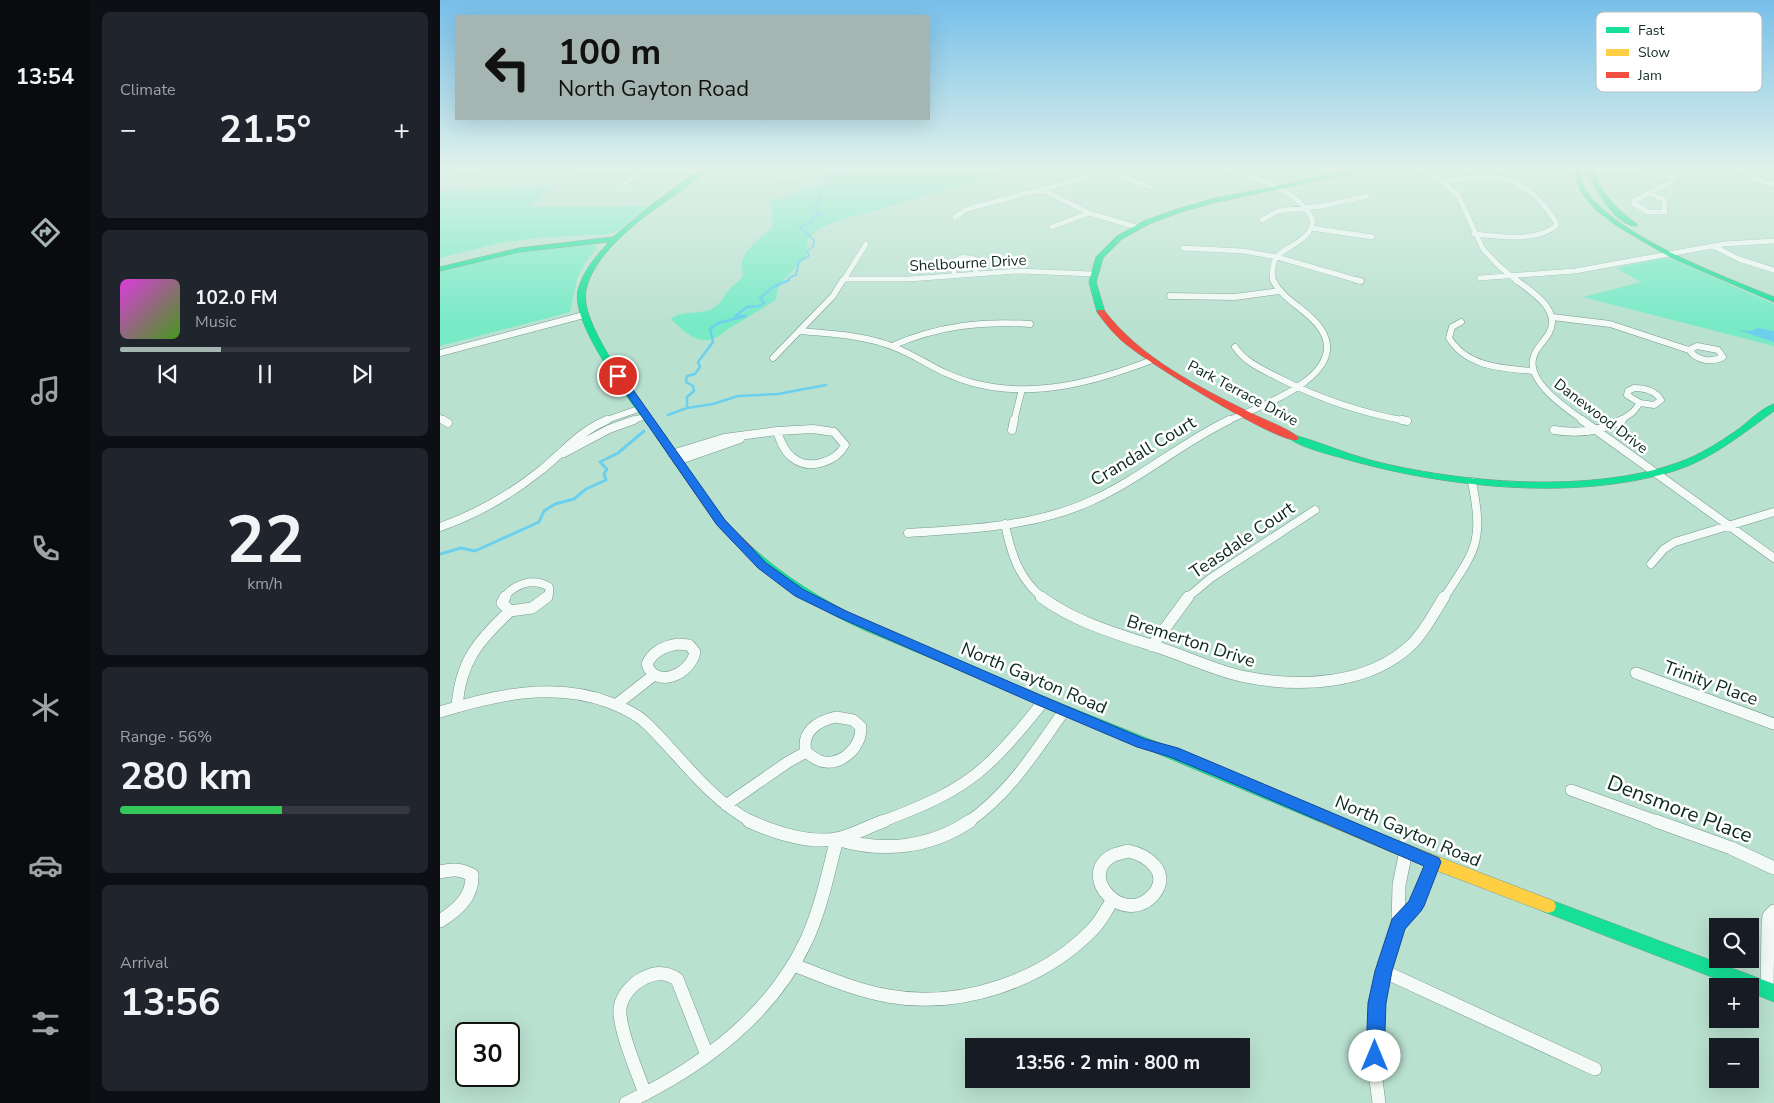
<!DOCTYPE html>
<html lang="en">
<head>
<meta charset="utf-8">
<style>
	body { margin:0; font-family:"Nunito Sans",sans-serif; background:#20242c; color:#f1f3f6; height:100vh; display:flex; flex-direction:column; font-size:19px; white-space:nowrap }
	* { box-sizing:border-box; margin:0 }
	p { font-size:16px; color:#9ea1a6 }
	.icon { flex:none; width:28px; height:28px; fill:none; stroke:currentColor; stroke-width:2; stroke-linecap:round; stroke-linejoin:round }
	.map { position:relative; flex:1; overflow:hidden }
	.panel { display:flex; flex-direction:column; gap:12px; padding:12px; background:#0d0f14; width:350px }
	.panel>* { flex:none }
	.guide { position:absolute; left:15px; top:15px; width:475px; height:105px; border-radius:0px; box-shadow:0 5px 20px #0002; background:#a5b5b2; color:#111; overflow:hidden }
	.buttons { position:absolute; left:1269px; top:918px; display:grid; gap:10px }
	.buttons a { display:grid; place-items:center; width:50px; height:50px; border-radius:0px; background:#171b24; box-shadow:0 5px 20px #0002; font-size:25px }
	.speed { position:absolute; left:15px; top:1022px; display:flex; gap:10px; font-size:25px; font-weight:700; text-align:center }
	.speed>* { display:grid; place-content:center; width:65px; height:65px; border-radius:50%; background:#171b24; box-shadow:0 5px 20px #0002; line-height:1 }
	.speed .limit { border:2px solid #111; border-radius:8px; background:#fff; color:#111 }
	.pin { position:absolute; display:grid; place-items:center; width:42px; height:42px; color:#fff; margin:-21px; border:2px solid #fff; border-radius:50%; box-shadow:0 1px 5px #0007 }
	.me { position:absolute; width:55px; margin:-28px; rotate:0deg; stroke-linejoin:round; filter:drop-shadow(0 0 4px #0008) }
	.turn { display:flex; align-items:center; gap:18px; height:105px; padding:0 20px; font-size:22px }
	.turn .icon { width:65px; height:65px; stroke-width:2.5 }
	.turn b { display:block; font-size:35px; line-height:42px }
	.big { font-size:38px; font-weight:700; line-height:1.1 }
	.panel .tile { flex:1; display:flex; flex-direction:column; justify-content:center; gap:8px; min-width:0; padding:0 18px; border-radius:8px; background:#20242c }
	.panel .dial { align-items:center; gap:0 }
	.dial b { font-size:65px; line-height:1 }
	.song { display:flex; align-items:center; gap:15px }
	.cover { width:60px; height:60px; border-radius:8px; background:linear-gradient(135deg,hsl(300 70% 55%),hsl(100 70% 35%)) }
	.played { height:5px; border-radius:2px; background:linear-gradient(90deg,#a5b5b2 35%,#363941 35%) }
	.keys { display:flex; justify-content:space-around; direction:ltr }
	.heat { display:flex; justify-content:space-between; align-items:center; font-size:28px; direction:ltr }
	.charge { height:8px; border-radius:4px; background:linear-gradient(90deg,#34c759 56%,#363941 0) }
	.trip { position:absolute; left:525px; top:1038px; width:285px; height:50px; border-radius:0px; background:#171b24; box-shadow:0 5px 20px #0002; font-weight:700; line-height:50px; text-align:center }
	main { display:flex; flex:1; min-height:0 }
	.menu { display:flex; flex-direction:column; width:90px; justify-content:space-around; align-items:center; background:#090b0e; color:#9ea1a6 }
	.menu .icon { width:35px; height:35px }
	.menu .on { color:#a5b5b2 }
	.menu b { font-size:22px; color:#f1f3f6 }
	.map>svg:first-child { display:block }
</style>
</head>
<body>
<main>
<nav class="menu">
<b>13:54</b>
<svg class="icon on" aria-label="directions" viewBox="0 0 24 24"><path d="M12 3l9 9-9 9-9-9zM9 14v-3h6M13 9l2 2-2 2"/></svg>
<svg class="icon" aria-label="music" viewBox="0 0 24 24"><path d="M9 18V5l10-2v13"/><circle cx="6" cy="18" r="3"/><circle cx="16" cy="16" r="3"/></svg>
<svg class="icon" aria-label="phone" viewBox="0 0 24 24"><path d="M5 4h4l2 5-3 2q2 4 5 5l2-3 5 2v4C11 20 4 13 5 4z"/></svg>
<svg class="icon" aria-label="climate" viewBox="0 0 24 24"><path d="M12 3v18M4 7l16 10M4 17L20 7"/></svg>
<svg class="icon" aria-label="car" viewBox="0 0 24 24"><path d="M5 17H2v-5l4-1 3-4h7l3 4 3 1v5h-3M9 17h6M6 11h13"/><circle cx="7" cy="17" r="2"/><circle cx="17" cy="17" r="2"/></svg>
<svg class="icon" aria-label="filters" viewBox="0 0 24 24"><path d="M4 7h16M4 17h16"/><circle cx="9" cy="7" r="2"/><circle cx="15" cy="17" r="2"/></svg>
</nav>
<section class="panel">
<div class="tile"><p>Climate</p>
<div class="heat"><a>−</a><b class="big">21.5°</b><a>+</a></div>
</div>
<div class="tile">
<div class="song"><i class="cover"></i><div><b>102.0 FM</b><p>Music</p></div></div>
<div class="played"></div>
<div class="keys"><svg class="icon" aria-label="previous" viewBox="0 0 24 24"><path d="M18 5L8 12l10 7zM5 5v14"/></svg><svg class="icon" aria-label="pause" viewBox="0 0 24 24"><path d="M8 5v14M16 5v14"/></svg><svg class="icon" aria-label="next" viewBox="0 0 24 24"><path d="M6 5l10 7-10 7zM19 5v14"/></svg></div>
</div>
<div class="tile dial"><b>22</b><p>km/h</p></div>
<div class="tile"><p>Range · 56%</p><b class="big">280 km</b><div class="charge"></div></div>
<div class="tile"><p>Arrival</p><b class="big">13:56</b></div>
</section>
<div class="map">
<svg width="1334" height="1103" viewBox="0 0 1334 1103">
	<rect width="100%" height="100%" fill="#b9e1d0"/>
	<path fill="#78eac6" d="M388,169H582L404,219L382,227L368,238L366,257L343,280L337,291L336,300L285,331C265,351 247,335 231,319C242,309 264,316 275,307C281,303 283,297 287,292C292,285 299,283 303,275C296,253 318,241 333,227L331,201L392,181L386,172Z
		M114,186L89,207L208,206L176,232L169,234L96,238L60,243L0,258V191Z
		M149,244L157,246L155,248H157L146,261L137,279L130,312L0,346V270L74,251Z
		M1224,258L1236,260L1334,304V346L1143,297L1201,282L1176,268Z"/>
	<path fill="#6cd0ed" d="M1318,328L1334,331V342L1298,330L1310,331Z"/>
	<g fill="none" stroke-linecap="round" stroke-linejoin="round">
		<path stroke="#6cd0ed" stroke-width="2" d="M348,281L350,277L356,275L359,261L369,256L367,251L373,247L374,240L359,227L371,223L373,217L381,214L372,211L371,208L379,204L377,202L381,196L379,192L389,186L384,183V179C391,172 399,173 408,169"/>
		<path stroke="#6cd0ed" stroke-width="2.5" d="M247,408V397L254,391L253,386L246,382L247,376L255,374L260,367L258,362L273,342L270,329L278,323L306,316H295L307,307L319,306L324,303L320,298L333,287L349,280
			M228,415L247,408L273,404L298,396L338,394L386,385"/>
		<path stroke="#6cd0ed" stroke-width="3" d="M0,554L21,548L35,551L99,522L104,511L115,504L134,499L146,489L166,480L164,474L167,469L160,462L178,453L204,431"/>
		<defs>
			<path id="street-far4" d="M39,169L49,173
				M204,169L359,176
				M786,169C816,178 860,190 873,221C872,225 871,229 869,232C853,253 828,246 833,281
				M981,169L1003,182L1018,195L1043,249L1059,266L1077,281
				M1230,169L1234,173L1233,177
				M1300,169L1316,179L1334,185
				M137,170L184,169
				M664,170L710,187
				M1150,171H1199L1233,177
				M0,174L28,169
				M1001,181C1057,175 1083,171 1116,222V226C1094,243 1060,236 1034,234
				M184,184L206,169
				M601,189L649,213L696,227
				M1210,193L1224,200L1225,212H1208L1193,203L1195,200L1229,183L1233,177
				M515,217L527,209L637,180L667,169
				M822,220L838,211L882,206L927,196
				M612,227L649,213
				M871,228L932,237
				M1273,246L1299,259L1334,270
				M743,248L803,251L837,257L920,281
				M514,276V261L523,257L534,259L536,273
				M1040,278L1135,271L1284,244L1334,241
				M404,279H469L579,271L653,274
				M403,281L426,244"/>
			<path id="street-far3" d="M916,280L921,281
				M1076,280C1091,291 1122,310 1109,333C1104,342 1095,348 1093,359C1088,383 1127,409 1144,421
				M730,296L795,297L840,291
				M1112,317L1170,324L1249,350
				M1021,322L1012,327L1009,338C1027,367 1061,368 1092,371
				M360,331C391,334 424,335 454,347C482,358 501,375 533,383C594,399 655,382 712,360
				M452,346C497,326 541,321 590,324
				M1257,346L1278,350L1283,357C1272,363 1257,361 1249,350Z
				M795,347C806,363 822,369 839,378C880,399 921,413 967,421
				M0,353L144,315
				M333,358L393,296L403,280
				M1194,388C1205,388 1215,390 1221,400L1214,405L1200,403L1187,395L1188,391Z
				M0,418L5,421
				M164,421L201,408
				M191,421L206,416
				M574,421L582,389
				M787,421C816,408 912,376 881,329C868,309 843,301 833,280
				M1180,421L1193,412L1200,403"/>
			<path id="street-far2" d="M3,420L8,423
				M962,420L967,421
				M1142,420L1334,558
				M373,429L394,432L405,445C396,462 369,471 353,458C344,452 340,441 337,431Z
				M572,430L574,420
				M1114,430C1138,434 1160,432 1182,420
				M124,453L169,429L194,420
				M232,454L284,438L337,431
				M237,461L300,439
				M565,524C571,554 579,579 603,598
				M0,527C37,514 70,495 100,471C125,451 137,433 167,420
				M468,533C529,529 595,527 651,501C700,479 741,443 789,420
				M1211,564L1224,549L1235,542L1334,512
				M64,598C74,584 93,577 109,587V594L106,598
				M747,598L771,578L875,510
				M1004,598C1036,549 1044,543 1032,482"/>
			<path id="street-far1" d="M65,597L62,603L70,611
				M601,597C638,624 681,635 723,649C750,658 779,672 806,677C860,688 930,685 972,644C985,631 994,613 1004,597
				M70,611L92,608L107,597
				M238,644L249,645L255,652C251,674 215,690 207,664C213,651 224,646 238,644Z
				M712,646L748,597
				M1196,673L1334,724
				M177,704L214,675
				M17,707C20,662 38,641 70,611
				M0,712C55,695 115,681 171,703C183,708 197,714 207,724C241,757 269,799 312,822
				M396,717L413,720L421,727C421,748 401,767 380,761C375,759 370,755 366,752C361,731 378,721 396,717Z
				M1131,790L1219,822
				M286,805L348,762L366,752
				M441,822C480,807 519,792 549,763C569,745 586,723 603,702
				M528,822C570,793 595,752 624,711"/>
			<path id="street" d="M309,821C336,833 371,845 401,838C415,834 430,826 444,821
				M1216,821L1291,848L1334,868
				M397,839C442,853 490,848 530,821
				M688,851C708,855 731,873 714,894C685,928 638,878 670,857C674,854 682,853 688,851Z
				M0,872C12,869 21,869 32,875C33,897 17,910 0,921
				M958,924L976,906L993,862
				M354,965C385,977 415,990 448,996C519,1009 602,982 653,929C661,921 666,910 672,901
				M943,971L1155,1069
				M1327,990L1328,925L1329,916L1334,911
				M205,1094C198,1073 178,1028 180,1008C182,995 193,983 204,978C215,972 226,972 237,979L267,1055
				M186,1103C260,1068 330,1017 366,941C381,909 388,873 397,839
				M939,1103L935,1072L937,1003L943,971L958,924L959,885L966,851"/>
			<path id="fast" d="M261,169H268C246,190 218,205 195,224C175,242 152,263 146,290C138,326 206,408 227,438L225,440H219C197,410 130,326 138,290C143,271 156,256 169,242L79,252L0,271V267L79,248L173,237L210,206Z
				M921,169H931L773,203L741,212L709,224L682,239L663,258L656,282L665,312L661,314L657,312L649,282L656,257L677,236L704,221L737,209L772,199Z
				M1133,169H1139C1141,176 1142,185 1146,191C1178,237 1282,276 1334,297V302L1228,256L1177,226L1156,210L1141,192Z
				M1147,169H1153C1161,194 1176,209 1197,224V226C1177,228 1152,186 1147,169Z
				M1334,404V411C1302,434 1272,459 1234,471C1133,502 1001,487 902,458C888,454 859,447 849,438L854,435C880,442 904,453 930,460C1018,483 1150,494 1237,463C1260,455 1280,442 1300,428C1310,420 1322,408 1334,404Z
				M308,546L312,547C379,608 458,635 540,670C656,719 774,764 890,812L892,817L890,822L885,823L880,822L424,630C379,609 340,586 304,553L302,550Z
				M1108,899L1334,984V1002L1310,992V986H1295L1102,911L1100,906L1102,901Z"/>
			<path id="slow" d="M885,811L999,857L1114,901L1116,906L1114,911L1108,913L987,867L880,822L878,817L880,812Z"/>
			<path id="jam" d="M658,310H664C700,358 759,387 811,413C824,420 849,428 859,438L857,440C839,444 711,364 691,348C677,338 667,326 657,312Z
				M222,435L225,436L285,521L312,547L314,550L312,553H304L277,525L217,438Z"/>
		</defs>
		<use href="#street-far4" stroke="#78988c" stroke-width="5.5"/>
		<use href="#street-far3" stroke="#78988c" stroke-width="7"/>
		<use href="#street-far2" stroke="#78988c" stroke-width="9"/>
		<use href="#street-far1" stroke="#78988c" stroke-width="12"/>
		<use href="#street" stroke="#78988c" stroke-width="14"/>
		<use href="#fast" stroke="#78988c" stroke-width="1"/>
		<use href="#slow" stroke="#78988c" stroke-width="1"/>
		<use href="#jam" stroke="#78988c" stroke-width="1"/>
		<use href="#street-far4" stroke="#f4faf8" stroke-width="5"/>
		<use href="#street-far3" stroke="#f4faf8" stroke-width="6"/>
		<use href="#street-far2" stroke="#f4faf8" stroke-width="8"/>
		<use href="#street-far1" stroke="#f4faf8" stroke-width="11"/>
		<use href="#street" stroke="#f4faf8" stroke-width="13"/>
		<use href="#fast" fill="#16e098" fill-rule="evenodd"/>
		<use href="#slow" fill="#ffcf43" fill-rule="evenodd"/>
		<use href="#jam" fill="#f24e42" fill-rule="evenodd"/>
	</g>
	<linearGradient id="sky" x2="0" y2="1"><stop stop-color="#76bfea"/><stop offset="0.52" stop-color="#e0f2ea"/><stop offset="1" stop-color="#e0f2ea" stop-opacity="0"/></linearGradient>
	<rect width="1334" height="323" fill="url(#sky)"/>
	<path fill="#1a73e8" stroke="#114b97" d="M178,373L182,374L285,520L326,563L364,590L406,611L607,698L705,739L738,748L788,769L999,858L1001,862L984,906L981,911L965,929L952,971L946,1003L944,1056L941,1062L935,1065L928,1062L926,1056L928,1003L935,971L952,919L969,901L984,866L778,777L730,757L697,747L598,705L398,617L355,596L318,568L277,525L174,376Z"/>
	<g text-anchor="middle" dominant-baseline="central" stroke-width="5" stroke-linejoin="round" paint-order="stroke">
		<g font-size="15" fill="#0c2a20" stroke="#fff">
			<text transform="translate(528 263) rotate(-3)">Shelbourne Drive</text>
			<text transform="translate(803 393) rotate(28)">Park Terrace Drive</text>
			<text transform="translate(1161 416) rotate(37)">Danewood Drive</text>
		</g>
		<g font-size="18" fill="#0c2a20" stroke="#fff">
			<text transform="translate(703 451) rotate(-31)">Crandall Court</text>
			<text transform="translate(802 540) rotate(-34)">Teasdale Court</text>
			<text transform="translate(751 641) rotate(18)">Bremerton Drive</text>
			<text transform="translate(594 678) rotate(23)">North Gayton Road</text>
			<text transform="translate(1271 683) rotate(20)">Trinity Place</text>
			<text transform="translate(968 831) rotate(23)">North Gayton Road</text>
		</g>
		<g font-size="21" fill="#0c2a20" stroke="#fff">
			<text transform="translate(1240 809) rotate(21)">Densmore Place</text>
		</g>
	</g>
	<rect x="1156" y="12" width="166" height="80" rx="8" fill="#fff" stroke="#b6bfbc" stroke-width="1"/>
	<rect x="1166" y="27" width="23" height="6" fill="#16e098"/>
	<rect x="1166" y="49" width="23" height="7" fill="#ffcf43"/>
	<rect x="1166" y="72" width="23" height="6" fill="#f24e42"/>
	<g font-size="14" fill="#0c2a20">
		<text x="1198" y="35">Fast</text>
		<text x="1198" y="57">Slow</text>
		<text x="1198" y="80">Jam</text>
	</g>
</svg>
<div class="buttons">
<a><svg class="icon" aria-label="search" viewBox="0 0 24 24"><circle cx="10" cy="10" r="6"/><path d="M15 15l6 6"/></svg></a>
<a>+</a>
<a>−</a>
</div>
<div class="speed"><div class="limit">30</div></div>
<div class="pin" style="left:178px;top:376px;background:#d93025"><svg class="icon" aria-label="arrive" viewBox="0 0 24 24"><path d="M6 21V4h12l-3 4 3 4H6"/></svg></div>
<svg class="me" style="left:935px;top:1056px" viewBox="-20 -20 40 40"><circle r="19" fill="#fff"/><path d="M0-13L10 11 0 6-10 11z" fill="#1a73e8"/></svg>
<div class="trip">13:56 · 2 min · 800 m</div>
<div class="guide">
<div class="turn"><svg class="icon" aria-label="left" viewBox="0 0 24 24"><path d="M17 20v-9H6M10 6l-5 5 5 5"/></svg><div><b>100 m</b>North Gayton Road</div></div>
</div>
</div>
</main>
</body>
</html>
